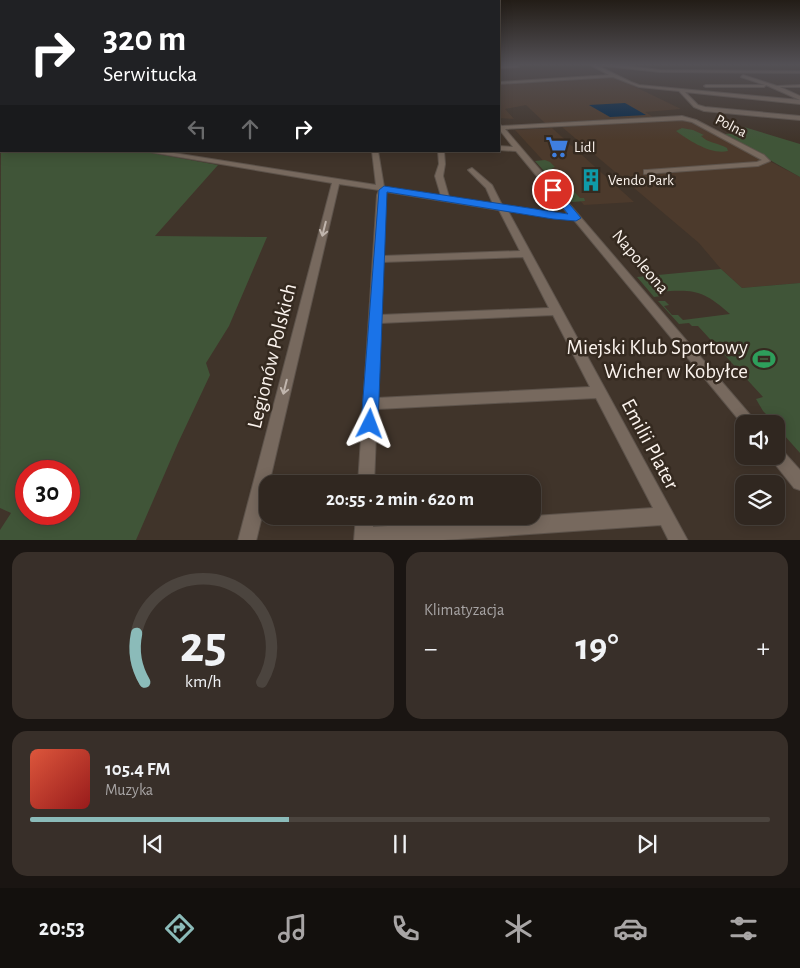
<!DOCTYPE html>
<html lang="pl">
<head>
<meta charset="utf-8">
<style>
	body { margin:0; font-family:"Alegreya Sans",sans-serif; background:#382f29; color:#f1f3f6; height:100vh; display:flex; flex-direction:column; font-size:19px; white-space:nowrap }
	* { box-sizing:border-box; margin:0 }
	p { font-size:16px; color:#a8a5a5 }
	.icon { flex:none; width:28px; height:28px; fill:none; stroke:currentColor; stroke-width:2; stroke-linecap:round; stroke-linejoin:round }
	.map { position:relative; height:540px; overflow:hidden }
	.details { display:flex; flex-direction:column; gap:12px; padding:12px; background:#1a1512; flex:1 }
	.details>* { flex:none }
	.banner { position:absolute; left:0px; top:0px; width:500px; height:152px; box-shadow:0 2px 12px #0003,0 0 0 1px #4b443e; background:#202124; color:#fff; overflow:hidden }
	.fabs { position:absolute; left:735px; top:415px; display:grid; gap:10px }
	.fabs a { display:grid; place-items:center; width:50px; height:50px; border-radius:10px; background:#302720; box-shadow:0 2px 12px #0003,0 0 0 1px #4b443e; font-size:25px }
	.speed { position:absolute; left:15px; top:460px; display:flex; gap:10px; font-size:25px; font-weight:700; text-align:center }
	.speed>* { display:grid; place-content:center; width:65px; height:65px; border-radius:50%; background:#302720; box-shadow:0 2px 12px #0003,0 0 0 1px #4b443e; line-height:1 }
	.speed .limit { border:8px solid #d22; background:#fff; color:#111 }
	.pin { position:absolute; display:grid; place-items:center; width:42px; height:42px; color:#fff; margin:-21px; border:2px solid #fff; border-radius:50%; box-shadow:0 1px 5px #0007 }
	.me { position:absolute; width:55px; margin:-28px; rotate:3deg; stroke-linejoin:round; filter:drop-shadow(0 0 4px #0008) }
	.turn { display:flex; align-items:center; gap:18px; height:105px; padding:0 20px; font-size:22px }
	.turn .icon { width:65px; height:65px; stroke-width:2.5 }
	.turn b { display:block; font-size:35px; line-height:42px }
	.lanes { display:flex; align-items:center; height:48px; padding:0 20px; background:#0003; justify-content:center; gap:25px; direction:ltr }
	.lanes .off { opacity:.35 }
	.big { font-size:38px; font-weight:700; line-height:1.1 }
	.details .widget { flex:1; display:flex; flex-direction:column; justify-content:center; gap:8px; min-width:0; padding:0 18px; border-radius:15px; background:#382f29 }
	.details .dial { align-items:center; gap:0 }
	.dial svg { height:130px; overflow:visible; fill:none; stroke:#4b443e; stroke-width:7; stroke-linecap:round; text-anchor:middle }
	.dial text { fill:#f1f3f6; stroke:none }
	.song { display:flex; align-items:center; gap:15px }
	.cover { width:60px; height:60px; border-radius:8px; background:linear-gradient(135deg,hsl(10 70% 55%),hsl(0 70% 35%)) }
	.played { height:5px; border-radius:2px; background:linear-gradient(90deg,#8bbbb9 35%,#4b443e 35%) }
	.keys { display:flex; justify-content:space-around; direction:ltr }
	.heat { display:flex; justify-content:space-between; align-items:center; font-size:28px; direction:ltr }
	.details .tiles { flex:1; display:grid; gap:12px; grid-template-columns:1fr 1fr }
	.widget:last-child { grid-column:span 2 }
	.trip { position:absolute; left:259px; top:475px; width:282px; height:50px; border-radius:15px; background:#302720; box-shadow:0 2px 12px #0003,0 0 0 1px #4b443e; font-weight:700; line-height:50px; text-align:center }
	.menu { display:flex; height:80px; justify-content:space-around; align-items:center; background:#13100d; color:#a8a5a5 }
	.menu .icon { width:35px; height:35px }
	.menu .active { color:#8bbbb9 }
	.menu b { font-size:22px; color:#f1f3f6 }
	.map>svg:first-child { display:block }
</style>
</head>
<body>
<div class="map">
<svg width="800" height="541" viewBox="0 0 800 541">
	<rect width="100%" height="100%" fill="#40342a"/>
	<path fill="#4c3a2c" d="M615,77L681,109L645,112L653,117L545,123L526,105L505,109L514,119L499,118V84Z
		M682,119L692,121L800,177V283L742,288L721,269L699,243L562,127Z
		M552,128L634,202L584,205L515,130Z"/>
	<path fill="#405538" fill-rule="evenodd" d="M1,117V151H140L218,165L155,236L267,237L229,326L206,363L210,375L178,443L136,540H0V530L11,513L0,508ZM26,471H69V514H26Z
		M744,127L800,144V177C774,162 749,148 723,134L744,133L747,131Z
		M682,128L693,130L704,135L701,136C708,143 718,143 727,148L728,151C711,155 690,141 676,131Z
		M545,160L550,162L555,167L552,168L580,198H584L585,201L572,202L535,161Z
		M721,269L742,288L800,283V453L776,426V424L763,411L756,399L763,397L698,326H692L689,323L679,324L658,301H665L669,305L664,306L672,315H678L683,320L730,314C703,290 694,289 658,292L661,296L654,297L637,277Z"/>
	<path fill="#03284a" d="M625,103L646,115L610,117L589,105Z"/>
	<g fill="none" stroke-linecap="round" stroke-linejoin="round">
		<defs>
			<path id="minor" d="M589,64H611L660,70L800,71V73L660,72L596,65L631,82L639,85L800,100V104L685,92L698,105L705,107L800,116V120L704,111L694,107L679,91L639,87L613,77L499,84V82L609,75Z
				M499,66H517L519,67L499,68Z
				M743,75L777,86L800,85V87H780L800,96V100L766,85L764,87H706L704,86L706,85H765L741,77Z
				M0,96L1,97V100H0Z
				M682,116L696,120L764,155L770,161L758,166L644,174V170H647L757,162L762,160L692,122L682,120L505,129L758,424H744V426L574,220L508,211L688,541H669L661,525L429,541H354L356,516H374L373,527L653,508L596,398L377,409L374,484H358L377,195L379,190L339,184L269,484H268V491L256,541H238L332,183L144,151H161L376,185L372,151H378L384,187L441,196L435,176L439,164L438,151H444L445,164L443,176L449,197L493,204L486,188L468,170L472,168L492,185L502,205L569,215L516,151L499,150V146L513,147L499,129V124L502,126ZM387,192L499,210L520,251L383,256L385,195ZM523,257L549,308L380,315L382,262ZM553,315L590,387L377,398L380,323Z
				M776,447L781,449L800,470V490L794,488L771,459L769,456H776Z"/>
		</defs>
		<use href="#minor" stroke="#5d534b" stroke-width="2"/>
		<use href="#minor" fill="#77695e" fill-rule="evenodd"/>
	</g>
	<defs><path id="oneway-shaft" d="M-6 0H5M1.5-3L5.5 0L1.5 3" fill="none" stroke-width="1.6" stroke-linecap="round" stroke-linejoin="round" transform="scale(1.25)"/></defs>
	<g stroke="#c0b5ad">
		<use href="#oneway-shaft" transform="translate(324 229) rotate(104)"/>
		<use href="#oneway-shaft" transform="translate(285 387) rotate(104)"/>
	</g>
	<linearGradient id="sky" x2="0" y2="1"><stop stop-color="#231d17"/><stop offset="0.46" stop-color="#535055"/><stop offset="1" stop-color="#535055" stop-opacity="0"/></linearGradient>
	<rect width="800" height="140" fill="url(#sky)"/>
	<path fill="#1a73e8" stroke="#114b97" d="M384,186L568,214L548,190L553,187L556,188L581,218L576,221L553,219L387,192L378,424L375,429L370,431L364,429L361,424L379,190Z"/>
	<defs>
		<symbol id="supermarket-bare" viewBox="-9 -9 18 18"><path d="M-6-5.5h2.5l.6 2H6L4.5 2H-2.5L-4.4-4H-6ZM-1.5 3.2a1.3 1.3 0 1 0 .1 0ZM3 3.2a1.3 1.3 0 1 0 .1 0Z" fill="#3f7fe0" stroke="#352a20" stroke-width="2.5" paint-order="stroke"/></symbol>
		<symbol id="building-bare" viewBox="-9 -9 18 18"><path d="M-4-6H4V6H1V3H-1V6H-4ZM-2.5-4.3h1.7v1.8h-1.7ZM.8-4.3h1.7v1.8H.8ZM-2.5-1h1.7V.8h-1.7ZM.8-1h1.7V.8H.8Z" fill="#0f9aa8" stroke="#352a20" stroke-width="2.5" paint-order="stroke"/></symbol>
		<symbol id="stadium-bare" viewBox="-9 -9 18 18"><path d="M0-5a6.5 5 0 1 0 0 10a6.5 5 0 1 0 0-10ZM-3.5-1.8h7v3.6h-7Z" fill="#2e9e5b" stroke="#352a20" stroke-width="2.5" paint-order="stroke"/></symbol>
	</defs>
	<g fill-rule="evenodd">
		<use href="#supermarket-bare" x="541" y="131" width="32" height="32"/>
		<use href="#building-bare" x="575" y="164" width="32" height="32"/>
		<use href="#stadium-bare" x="748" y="343" width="32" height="32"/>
	</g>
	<g text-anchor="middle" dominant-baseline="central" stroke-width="5" stroke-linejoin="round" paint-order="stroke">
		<g font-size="15" fill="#fbf3ed" stroke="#352a20">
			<text transform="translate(731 126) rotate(27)">Polna</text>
		</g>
		<g font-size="15" fill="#fbf3ed" stroke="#352a20" text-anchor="start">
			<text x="574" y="147">Lidl</text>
			<text x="608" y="180">Vendo Park</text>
		</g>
		<g font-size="18" fill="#fbf3ed" stroke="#352a20">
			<text transform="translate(640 262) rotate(50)">Napoleona</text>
		</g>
		<g font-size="21" fill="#fbf3ed" stroke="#352a20" text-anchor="end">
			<text x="748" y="347">Miejski Klub Sportowy<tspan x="748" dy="24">Wicher w Kobyłce</tspan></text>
		</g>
		<g font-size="21" fill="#fbf3ed" stroke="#352a20">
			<text transform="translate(272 356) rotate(-76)">Legionów Polskich</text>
			<text transform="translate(650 444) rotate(62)">Emilii Plater</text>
		</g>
	</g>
</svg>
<div class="fabs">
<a><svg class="icon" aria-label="sound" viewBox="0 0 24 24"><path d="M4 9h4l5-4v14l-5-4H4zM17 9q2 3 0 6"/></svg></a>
<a><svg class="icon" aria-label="layers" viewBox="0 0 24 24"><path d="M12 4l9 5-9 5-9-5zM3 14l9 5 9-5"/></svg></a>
</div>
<div class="speed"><div class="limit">30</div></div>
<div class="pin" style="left:553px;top:190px;background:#d93025"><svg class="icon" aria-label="arrive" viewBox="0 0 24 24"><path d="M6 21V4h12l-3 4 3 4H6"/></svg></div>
<svg class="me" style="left:370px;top:424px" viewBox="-20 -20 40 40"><path d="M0-17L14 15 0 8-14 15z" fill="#1a73e8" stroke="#fff" stroke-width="4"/></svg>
<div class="trip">20:55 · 2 min · 620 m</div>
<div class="banner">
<div class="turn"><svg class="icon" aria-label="right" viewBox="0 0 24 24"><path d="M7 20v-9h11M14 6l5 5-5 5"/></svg><div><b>320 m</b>Serwitucka</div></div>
<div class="lanes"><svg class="icon off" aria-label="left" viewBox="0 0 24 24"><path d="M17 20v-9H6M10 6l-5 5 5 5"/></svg><svg class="icon off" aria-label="ahead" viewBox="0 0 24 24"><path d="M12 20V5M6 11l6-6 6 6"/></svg><svg class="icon" aria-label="right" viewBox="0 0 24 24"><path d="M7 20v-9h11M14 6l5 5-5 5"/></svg></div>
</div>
</div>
<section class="details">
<div class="tiles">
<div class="widget dial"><svg viewBox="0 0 100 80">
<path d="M14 69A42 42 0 1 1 86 69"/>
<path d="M14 69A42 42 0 0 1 9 39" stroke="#8bbbb9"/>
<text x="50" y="56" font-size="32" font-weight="700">25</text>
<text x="50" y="72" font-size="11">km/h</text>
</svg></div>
<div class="widget"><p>Klimatyzacja</p>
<div class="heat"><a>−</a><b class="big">19°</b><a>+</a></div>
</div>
<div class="widget">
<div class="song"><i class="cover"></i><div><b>105.4 FM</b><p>Muzyka</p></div></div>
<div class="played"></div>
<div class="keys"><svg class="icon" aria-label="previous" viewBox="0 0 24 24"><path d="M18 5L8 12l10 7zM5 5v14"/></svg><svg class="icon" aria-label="pause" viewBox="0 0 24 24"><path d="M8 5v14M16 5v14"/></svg><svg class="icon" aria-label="next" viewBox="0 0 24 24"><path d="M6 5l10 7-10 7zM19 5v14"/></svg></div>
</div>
</div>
</section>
<nav class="menu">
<b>20:53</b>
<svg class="icon active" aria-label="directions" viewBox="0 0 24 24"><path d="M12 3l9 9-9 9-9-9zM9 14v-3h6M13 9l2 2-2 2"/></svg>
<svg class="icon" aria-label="music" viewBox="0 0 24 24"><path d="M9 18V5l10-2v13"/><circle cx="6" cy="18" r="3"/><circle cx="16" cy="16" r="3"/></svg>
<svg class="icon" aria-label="phone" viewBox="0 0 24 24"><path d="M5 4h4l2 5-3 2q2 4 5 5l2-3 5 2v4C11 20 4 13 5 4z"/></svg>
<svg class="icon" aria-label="climate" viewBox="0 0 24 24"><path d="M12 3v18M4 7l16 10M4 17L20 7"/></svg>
<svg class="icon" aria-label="car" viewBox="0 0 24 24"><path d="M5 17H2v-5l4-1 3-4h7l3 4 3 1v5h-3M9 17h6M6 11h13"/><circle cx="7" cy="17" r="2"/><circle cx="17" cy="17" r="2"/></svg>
<svg class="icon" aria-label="filters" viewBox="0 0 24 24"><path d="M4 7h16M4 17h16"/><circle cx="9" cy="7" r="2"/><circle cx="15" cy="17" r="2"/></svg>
</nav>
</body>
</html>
